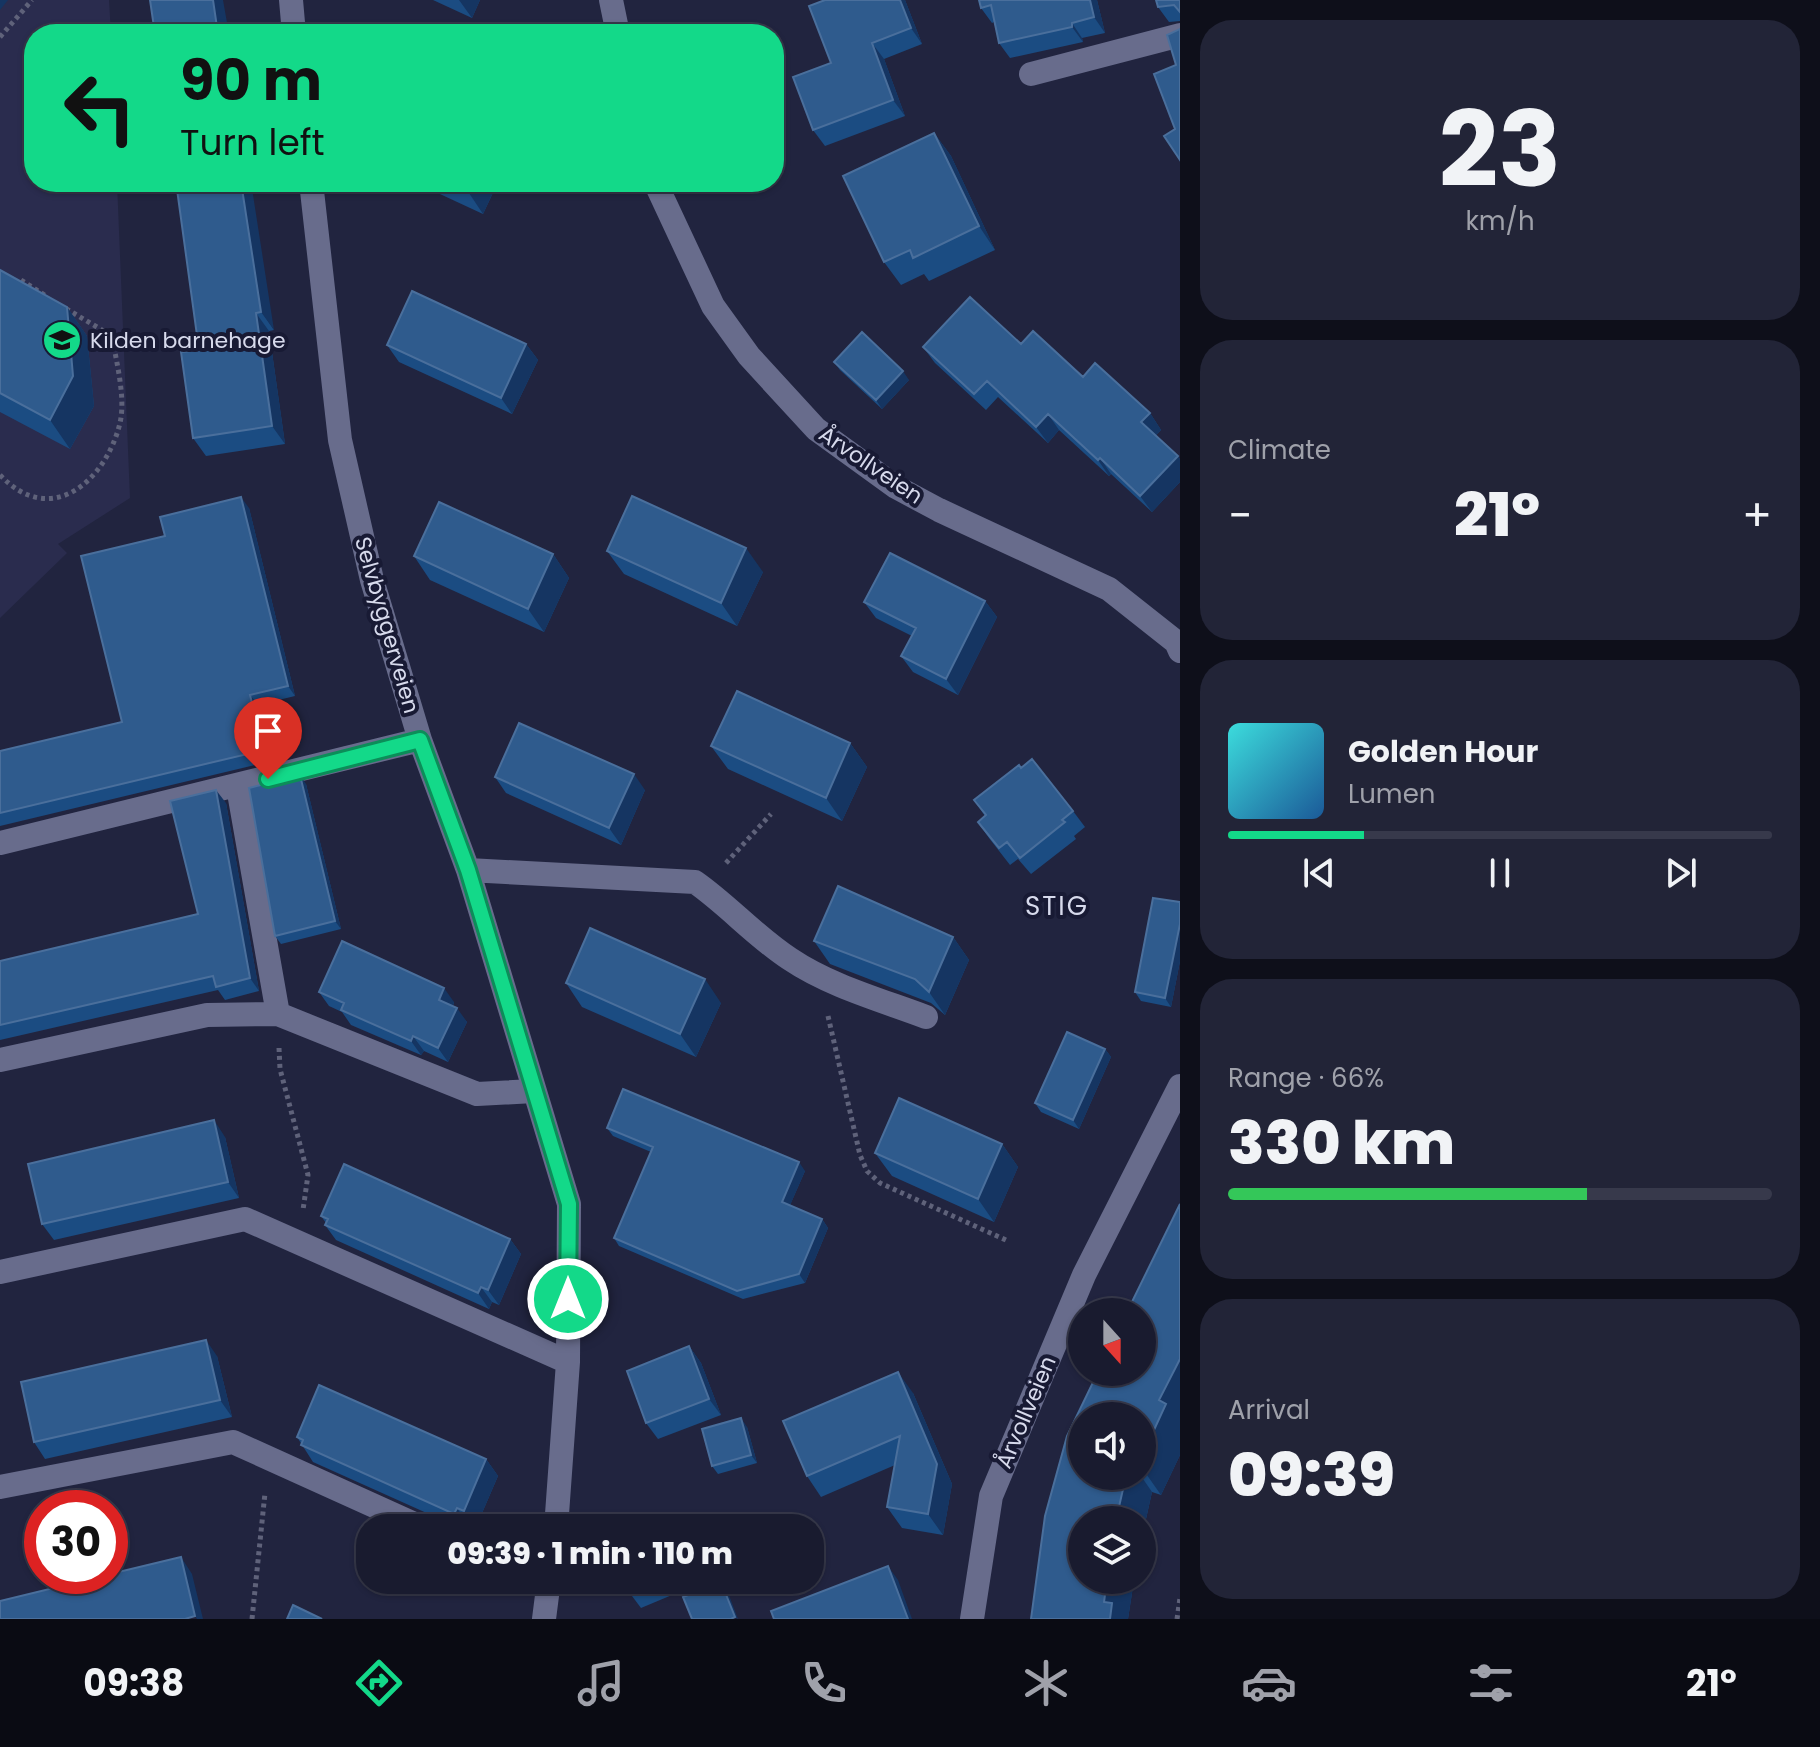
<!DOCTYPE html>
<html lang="en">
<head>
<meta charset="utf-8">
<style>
	body { margin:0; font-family:Poppins,sans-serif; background:#222437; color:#f1f3f6; height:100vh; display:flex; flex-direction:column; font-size:30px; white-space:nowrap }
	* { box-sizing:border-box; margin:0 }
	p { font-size:26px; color:#9fa1aa }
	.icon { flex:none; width:44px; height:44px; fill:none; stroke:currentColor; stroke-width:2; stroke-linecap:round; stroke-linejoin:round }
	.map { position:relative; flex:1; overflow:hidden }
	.side { display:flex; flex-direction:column; gap:20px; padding:20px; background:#0e0f1a; width:640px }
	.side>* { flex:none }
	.top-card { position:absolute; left:24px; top:24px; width:760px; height:168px; border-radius:32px; box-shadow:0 2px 6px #0004,0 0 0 2px #37394b; background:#13d989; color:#111; overflow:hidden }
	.needle { width:52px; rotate:159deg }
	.controls { position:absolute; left:1068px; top:1298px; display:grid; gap:16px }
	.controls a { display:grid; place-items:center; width:88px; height:88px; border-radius:50%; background:#191b2f; box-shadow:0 2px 6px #0004,0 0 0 2px #37394b; font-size:40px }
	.speed { position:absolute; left:24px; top:1490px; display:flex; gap:16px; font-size:40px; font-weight:700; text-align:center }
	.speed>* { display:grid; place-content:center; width:104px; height:104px; border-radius:50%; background:#191b2f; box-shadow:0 2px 6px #0004,0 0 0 2px #37394b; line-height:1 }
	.speed .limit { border:12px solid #d22; background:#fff; color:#111 }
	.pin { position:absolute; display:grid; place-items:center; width:68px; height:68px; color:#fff; margin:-82px -34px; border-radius:50% 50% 50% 0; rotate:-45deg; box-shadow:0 0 8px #0007 }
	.pin .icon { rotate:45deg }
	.me { position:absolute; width:88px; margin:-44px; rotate:0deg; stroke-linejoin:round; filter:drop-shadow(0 0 6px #0008) }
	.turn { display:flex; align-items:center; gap:28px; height:168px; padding:0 24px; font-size:36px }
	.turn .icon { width:104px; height:104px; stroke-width:2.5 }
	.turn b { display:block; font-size:56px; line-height:68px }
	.big { font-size:60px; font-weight:800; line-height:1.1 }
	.side .card { flex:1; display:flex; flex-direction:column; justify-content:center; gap:12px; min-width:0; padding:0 28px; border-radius:32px; background:#222437 }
	.side .dial { align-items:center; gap:0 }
	.dial b { font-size:104px; line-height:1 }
	.song { display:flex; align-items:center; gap:24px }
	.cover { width:96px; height:96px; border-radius:12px; background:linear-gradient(135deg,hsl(180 70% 55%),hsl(210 70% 35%)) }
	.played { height:8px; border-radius:4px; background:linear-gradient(90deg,#13d989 25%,#37394b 25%) }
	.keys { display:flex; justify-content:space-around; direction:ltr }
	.heat { display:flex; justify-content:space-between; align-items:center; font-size:44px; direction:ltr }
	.charge { height:12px; border-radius:6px; background:linear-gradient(90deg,#34c759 66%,#37394b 0) }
	.trip { position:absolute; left:356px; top:1514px; width:468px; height:80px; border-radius:32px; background:#191b2f; box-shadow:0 2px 6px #0004,0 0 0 2px #37394b; font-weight:800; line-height:80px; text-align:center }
	.tab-bar { display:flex; height:128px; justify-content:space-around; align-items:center; background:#0a0b13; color:#9fa1aa }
	.tab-bar .icon { width:56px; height:56px }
	.tab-bar .on { color:#13d989 }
	.tab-bar b { font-size:36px; color:#f1f3f6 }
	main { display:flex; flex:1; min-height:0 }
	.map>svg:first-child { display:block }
</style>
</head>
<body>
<main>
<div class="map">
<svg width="1180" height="1619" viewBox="0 0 1180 1619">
	<rect width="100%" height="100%" fill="#21243f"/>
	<path fill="#2a2c4e" d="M0,0H109L111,34H34V182H117L130,498L58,544L67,553L0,618Z"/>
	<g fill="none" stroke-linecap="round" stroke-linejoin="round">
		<path stroke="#5f627a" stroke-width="5" stroke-dasharray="4 4" stroke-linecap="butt" d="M0,37L32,0
			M21,280L46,296
			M0,475C51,529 106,481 120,423C126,397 116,361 112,336L65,308
			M726,863L771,814
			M828,1016L860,1155L867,1171L880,1183L1008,1241
			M279,1048L280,1069L308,1175L303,1210
			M252,1619L265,1493
			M1177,1619L1180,1598"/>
		<path stroke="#686c8c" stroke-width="24" d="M291,0L294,34
			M611,0L618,34
			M1031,74L1180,35
			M311,182L340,440L372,580L420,740L468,870L569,1204L568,1362L556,1528
			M655,182L713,306L749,356L816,429L896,487L939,510L1109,589L1176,642L1180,651
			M238,787L278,1014
			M0,843L420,740
			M468,870L695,882C728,905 756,937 790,959C830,986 881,1000 926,1017
			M0,1060L207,1015L278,1014L477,1094L534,1091
			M0,1272L245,1219L568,1362
			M0,1487L233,1442L423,1528
			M544,1619L549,1580
			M972,1619L991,1496L1084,1275L1180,1086"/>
	</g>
	<path fill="#1b4c82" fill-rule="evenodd" d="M433,0H480L472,18Z
		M905,0L922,44L884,59L905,116L825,146L813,130L831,63Z
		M979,0H1097L1105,33L1082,38L1083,42L1010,58L999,43L994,22L992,23L981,8Z
		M1180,0V21L1169,22L1158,7Z
		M934,133L951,156L995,250L929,281L924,274L901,285L884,262Z
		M176,182L274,330L269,331L285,444L206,456L193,438L199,350Z
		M414,182H498L483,214Z
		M714,182H738L719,189Z
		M0,270L67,307L87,336L94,406L70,449L0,412Z
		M526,344L538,360L512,414L399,362L387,345Z
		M1021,344L1150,413L1161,430L1156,435L1180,459V482L1152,512L1111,474L1109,476L1059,430L1048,443L998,397L986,410L935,363L923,347Z
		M834,362L909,380L882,409L840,370Z
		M249,508L295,696L258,705L272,761L0,826V751L122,722L165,536Z
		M607,551L763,572L737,626L624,574Z
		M553,554L569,578L544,632L430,580L414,556Z
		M985,601L997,617L958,695L913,672L901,656L912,636L876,618L864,602Z
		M850,743L867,767L842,821L728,769L711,746Z
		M1021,768L1073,811L1085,827L1074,836L1076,839L1031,874L1018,859L1010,865L989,838L978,822L985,816L974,800Z
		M495,777L645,790L621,845L506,793Z
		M306,784L341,929L281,944L275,936Z
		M226,803L259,991L225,1000L218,990L0,1040V961L198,914Z
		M1180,902V961L1171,1007L1141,1001L1135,992Z
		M953,937L969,960L945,1015L931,1003L830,964L814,941Z
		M566,983L721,1003L696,1057L582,1007Z
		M319,992L454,1002L453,1006L467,1022L448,1062L424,1051L421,1055L351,1025L342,1012L329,1006Z
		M1105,1049L1111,1057L1079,1129L1041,1112L1035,1103Z
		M607,1128L805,1171L790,1205L822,1219L828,1228L805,1283L743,1299L619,1246L614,1238L651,1152L613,1136Z
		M225,1137L239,1198L54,1240L42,1224Z
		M1002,1144L1018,1167L994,1222L892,1176L875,1153Z
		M1180,1204V1455L1161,1495L1152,1492L1142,1537V1520H1082V1580H1134L1128,1619H1031L1045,1516L1067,1436L1098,1372H1142V1312H1127ZM1082,1416H1142V1476H1082Z
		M321,1216L510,1239L521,1254L499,1305L492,1302L489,1309L336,1240L325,1225L326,1223Z
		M689,1346L701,1363L721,1415L658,1439L646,1423Z
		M217,1356L232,1417L45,1459L34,1442Z
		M913,1393L952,1484L943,1535L902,1528L887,1507L895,1465L821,1497L807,1476Z
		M747,1427L757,1463L718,1474L712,1466Z
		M297,1437L486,1459L498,1476L476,1527L468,1524L466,1528H460L313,1462Z
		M624,1580H702L703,1582L641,1608L629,1592Z"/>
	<path fill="#153562" d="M0,0H8L0,10Z
		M213,0H223L229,34H218Z
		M459,0H480L472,18Z
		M900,0H905L922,44L911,28Z
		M1090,0H1097L1105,33L1094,17Z
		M1072,23L1082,38L1083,42L1072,27Z
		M872,43L884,59L905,116L893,100Z
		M934,133L951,156L995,250L979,226Z
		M241,182H251L274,330L261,312Z
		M470,182H498L483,214L467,190Z
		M67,307L87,336L94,406L70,449L50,420Z
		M256,313L269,331L285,444L272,426Z
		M526,344L538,360L512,414L501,398Z
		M903,371L909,380L882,409L876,400Z
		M1150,413L1161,430L1153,438L1141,422Z
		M1048,414L1059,430L1048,443L1036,427Z
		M1178,456L1180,459V482L1152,512L1140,496Z
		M1100,458L1111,474L1109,476L1098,460Z
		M241,497L249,508L295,696L288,686Z
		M746,548L763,572L737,626L721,603Z
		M553,554L569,578L544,632L528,609Z
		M985,601L997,617L958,695L946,679Z
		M250,695L258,705L272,761L264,750Z
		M850,743L867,767L842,821L826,798Z
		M634,774L645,790L621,845L609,828Z
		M300,775L306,784L341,929L335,921Z
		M216,790L226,803L259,991L250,978Z
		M1180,924V961L1171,1007L1165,998Z
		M953,937L969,960L945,1015L929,992Z
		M705,979L721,1003L696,1057L680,1034Z
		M444,988L454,1002L449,1014L439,1000Z
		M457,1008L467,1022L448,1062L438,1048Z
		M413,1036L424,1051L421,1055L411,1041Z
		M1105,1049L1111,1057L1079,1129L1073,1120Z
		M214,1120L225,1137L239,1198L228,1182Z
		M1002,1144L1018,1167L994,1222L978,1199Z
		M799,1162L805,1171L788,1210L782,1202Z
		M822,1219L828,1228L805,1283L799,1274Z
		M510,1239L521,1254L499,1305L488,1290Z
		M481,1287L492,1302L489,1309L478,1293Z
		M206,1340L217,1356L232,1417L220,1400Z
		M689,1346L701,1363L721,1415L709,1399Z
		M1180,1359V1455L1161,1495L1142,1468V1456L1159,1400Z
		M898,1372L913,1393L952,1484L943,1535L928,1514Z
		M741,1418L747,1427L757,1463L751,1455Z
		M486,1459L498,1476L476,1527L464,1511Z
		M1126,1476H1141L1152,1492L1142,1537V1520H1116Z
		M457,1508L468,1524L466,1528H464L454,1514Z
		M181,1557L192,1574L203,1619H197L195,1616Z
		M888,1566L898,1580L912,1619H908Z
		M1107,1580H1134L1128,1619H1110L1104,1602Z
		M721,1582L727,1590L738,1619L735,1617Z"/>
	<path fill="#2f5b8d" stroke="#4a6f9c" stroke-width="2" d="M150,0H213L218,34H155Z
		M825,0H900L911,28L872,43L893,100L813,130L793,77L831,63L809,6Z
		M979,0H1090L1094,17L1072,23V27L999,43L991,5L981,8Z
		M1156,0H1180V12L1174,5L1158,7Z
		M705,26L706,34H670L669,32Z
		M1180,29V160L1164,136L1175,129L1154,74L1176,65L1167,35Z
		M934,133L979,226L913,258L910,250L884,262L843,176Z
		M176,182H241L261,312L256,313L272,426L193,438L181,352L199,350Z
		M449,182H470L467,190Z
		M0,270L67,307L73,376L50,420L0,393Z
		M412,291L526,344L501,398L387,345Z
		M970,297L1021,344L1033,331L1083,377L1095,363L1150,413L1141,422L1178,456L1140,496L1100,458L1098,460L1048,414L1036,427L987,381L974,394L923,347Z
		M862,332L903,371L876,400L834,362Z
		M632,496L746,548L721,603L607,551Z
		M241,497L288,686L250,695L264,750L0,813V751L122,722L81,556L165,536L160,517Z
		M439,502L553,554L528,609L414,556Z
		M890,553L985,601L946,679L901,656L916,628L864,602Z
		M737,691L850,743L826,798L711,746Z
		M519,723L634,774L609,828L495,777Z
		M1032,759L1073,811L1062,820L1065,822L1020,858L1007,842L999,848L978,822L986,815L974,800L1019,765L1021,768Z
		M300,775L335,921L275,936L249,788Z
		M216,790L250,978L216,987L213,976L0,1025V961L198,914L170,801Z
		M838,886L953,937L929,992L915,979L814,941Z
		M1153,898L1180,902V924L1165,998L1135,992Z
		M590,928L705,979L680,1034L566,983Z
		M342,941L444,988L439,1000L457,1008L438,1048L413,1036L411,1041L341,1010L344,1003L319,992Z
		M1067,1032L1105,1049L1073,1120L1035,1103Z
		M623,1089L799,1162L782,1202L822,1219L799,1274L737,1291L614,1238L653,1147L607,1128Z
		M899,1098L1002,1144L978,1199L875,1153Z
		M214,1120L228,1182L42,1224L28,1164Z
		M344,1164L510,1239L488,1290L481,1287L478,1293L325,1225L328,1219L321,1216Z
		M1180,1204V1359L1159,1400L1166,1404L1142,1456V1416H1082V1476H1126L1116,1520H1082V1580H1107L1104,1602L1112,1603L1110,1619H1031L1045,1516L1067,1436L1098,1372H1142V1312H1127Z
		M206,1340L220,1400L34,1442L21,1382Z
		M689,1346L709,1399L646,1423L627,1371Z
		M898,1372L937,1464L928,1514L887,1507L900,1436L807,1476L783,1421Z
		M319,1385L486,1459L464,1511L457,1508L454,1514L301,1445L303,1440L297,1437Z
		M741,1418L751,1455L712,1466L702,1429Z
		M671,1515L676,1528H637Z
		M181,1557L195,1616L185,1619H0V1601L103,1576H110V1574Z
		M888,1566L908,1619H774L771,1611Z
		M624,1580H657L629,1592Z
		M721,1582L735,1617L731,1619H692L683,1597Z
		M293,1605L322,1619H287Z"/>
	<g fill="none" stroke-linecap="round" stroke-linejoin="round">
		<defs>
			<path id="route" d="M268,779L420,740L468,870L569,1204L568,1299"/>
		</defs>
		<use href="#route" stroke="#0c8d59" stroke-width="20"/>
		<use href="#route" stroke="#13d989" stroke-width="14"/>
	</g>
	<defs>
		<symbol id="school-disc" viewBox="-11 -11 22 22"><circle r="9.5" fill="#13d989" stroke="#181a34"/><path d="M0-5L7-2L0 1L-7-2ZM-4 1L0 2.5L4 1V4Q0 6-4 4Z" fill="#111"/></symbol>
	</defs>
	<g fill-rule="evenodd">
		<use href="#school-disc" x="40" y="318" width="44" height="44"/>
	</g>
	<g text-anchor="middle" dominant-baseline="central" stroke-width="8" stroke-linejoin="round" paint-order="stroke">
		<g font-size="22" fill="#d7daec" stroke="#181a34" text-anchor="start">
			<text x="90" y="340">Kilden barnehage</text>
		</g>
		<g font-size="22" fill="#d7daec" stroke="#181a34">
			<text transform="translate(871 465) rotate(34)">Årvollveien</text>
			<text transform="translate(387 625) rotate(74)">Selvbyggerveien</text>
			<text transform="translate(1026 1412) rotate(-67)">Årvollveien</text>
		</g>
		<g font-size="26" letter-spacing="2" fill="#d7daec" stroke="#181a34">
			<text x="1057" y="906">STIG</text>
		</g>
	</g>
</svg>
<div class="controls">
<a><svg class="needle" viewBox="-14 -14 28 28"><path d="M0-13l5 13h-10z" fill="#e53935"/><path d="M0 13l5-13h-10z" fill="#9fa1aa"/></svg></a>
<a><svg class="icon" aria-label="sound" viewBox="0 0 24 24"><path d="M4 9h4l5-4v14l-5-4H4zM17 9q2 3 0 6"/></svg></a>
<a><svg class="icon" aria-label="layers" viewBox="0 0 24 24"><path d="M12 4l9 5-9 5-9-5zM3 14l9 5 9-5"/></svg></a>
</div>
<div class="speed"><div class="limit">30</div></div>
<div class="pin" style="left:268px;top:779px;background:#d93025"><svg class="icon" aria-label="arrive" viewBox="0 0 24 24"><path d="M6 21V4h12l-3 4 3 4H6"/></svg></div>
<svg class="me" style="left:568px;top:1299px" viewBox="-20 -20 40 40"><circle r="17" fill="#13d989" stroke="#fff" stroke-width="3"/><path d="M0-11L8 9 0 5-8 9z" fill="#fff"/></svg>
<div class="trip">09:39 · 1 min · 110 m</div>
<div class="top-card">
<div class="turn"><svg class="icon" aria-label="left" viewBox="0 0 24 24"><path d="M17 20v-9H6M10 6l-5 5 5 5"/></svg><div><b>90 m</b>Turn left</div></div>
</div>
</div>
<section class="side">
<div class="card dial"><b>23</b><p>km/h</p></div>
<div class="card"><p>Climate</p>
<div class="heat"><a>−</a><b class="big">21°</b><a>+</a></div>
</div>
<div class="card">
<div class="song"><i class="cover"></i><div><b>Golden Hour</b><p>Lumen</p></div></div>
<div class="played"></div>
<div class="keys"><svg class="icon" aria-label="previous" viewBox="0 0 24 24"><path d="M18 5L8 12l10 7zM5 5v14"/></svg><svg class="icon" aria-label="pause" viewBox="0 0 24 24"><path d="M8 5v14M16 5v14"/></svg><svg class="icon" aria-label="next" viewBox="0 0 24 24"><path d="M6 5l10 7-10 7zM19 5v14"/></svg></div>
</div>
<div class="card"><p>Range · 66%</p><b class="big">330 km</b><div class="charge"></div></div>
<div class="card"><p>Arrival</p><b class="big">09:39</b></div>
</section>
</main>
<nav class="tab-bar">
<b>09:38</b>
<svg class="icon on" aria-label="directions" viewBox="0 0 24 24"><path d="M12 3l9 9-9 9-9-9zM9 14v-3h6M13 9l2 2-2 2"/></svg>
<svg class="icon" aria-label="music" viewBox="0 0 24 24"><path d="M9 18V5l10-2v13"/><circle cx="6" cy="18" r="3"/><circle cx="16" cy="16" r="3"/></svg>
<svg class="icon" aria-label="phone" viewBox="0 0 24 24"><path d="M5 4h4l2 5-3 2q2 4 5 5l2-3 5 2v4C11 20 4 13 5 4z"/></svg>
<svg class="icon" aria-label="climate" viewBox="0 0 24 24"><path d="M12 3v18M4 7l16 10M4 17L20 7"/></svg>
<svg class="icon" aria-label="car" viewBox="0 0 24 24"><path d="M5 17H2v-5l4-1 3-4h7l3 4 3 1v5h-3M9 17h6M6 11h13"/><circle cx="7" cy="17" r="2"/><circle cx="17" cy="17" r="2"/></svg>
<svg class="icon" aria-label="filters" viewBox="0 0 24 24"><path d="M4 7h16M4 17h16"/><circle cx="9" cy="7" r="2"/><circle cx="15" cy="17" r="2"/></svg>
<b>21°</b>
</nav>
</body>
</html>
